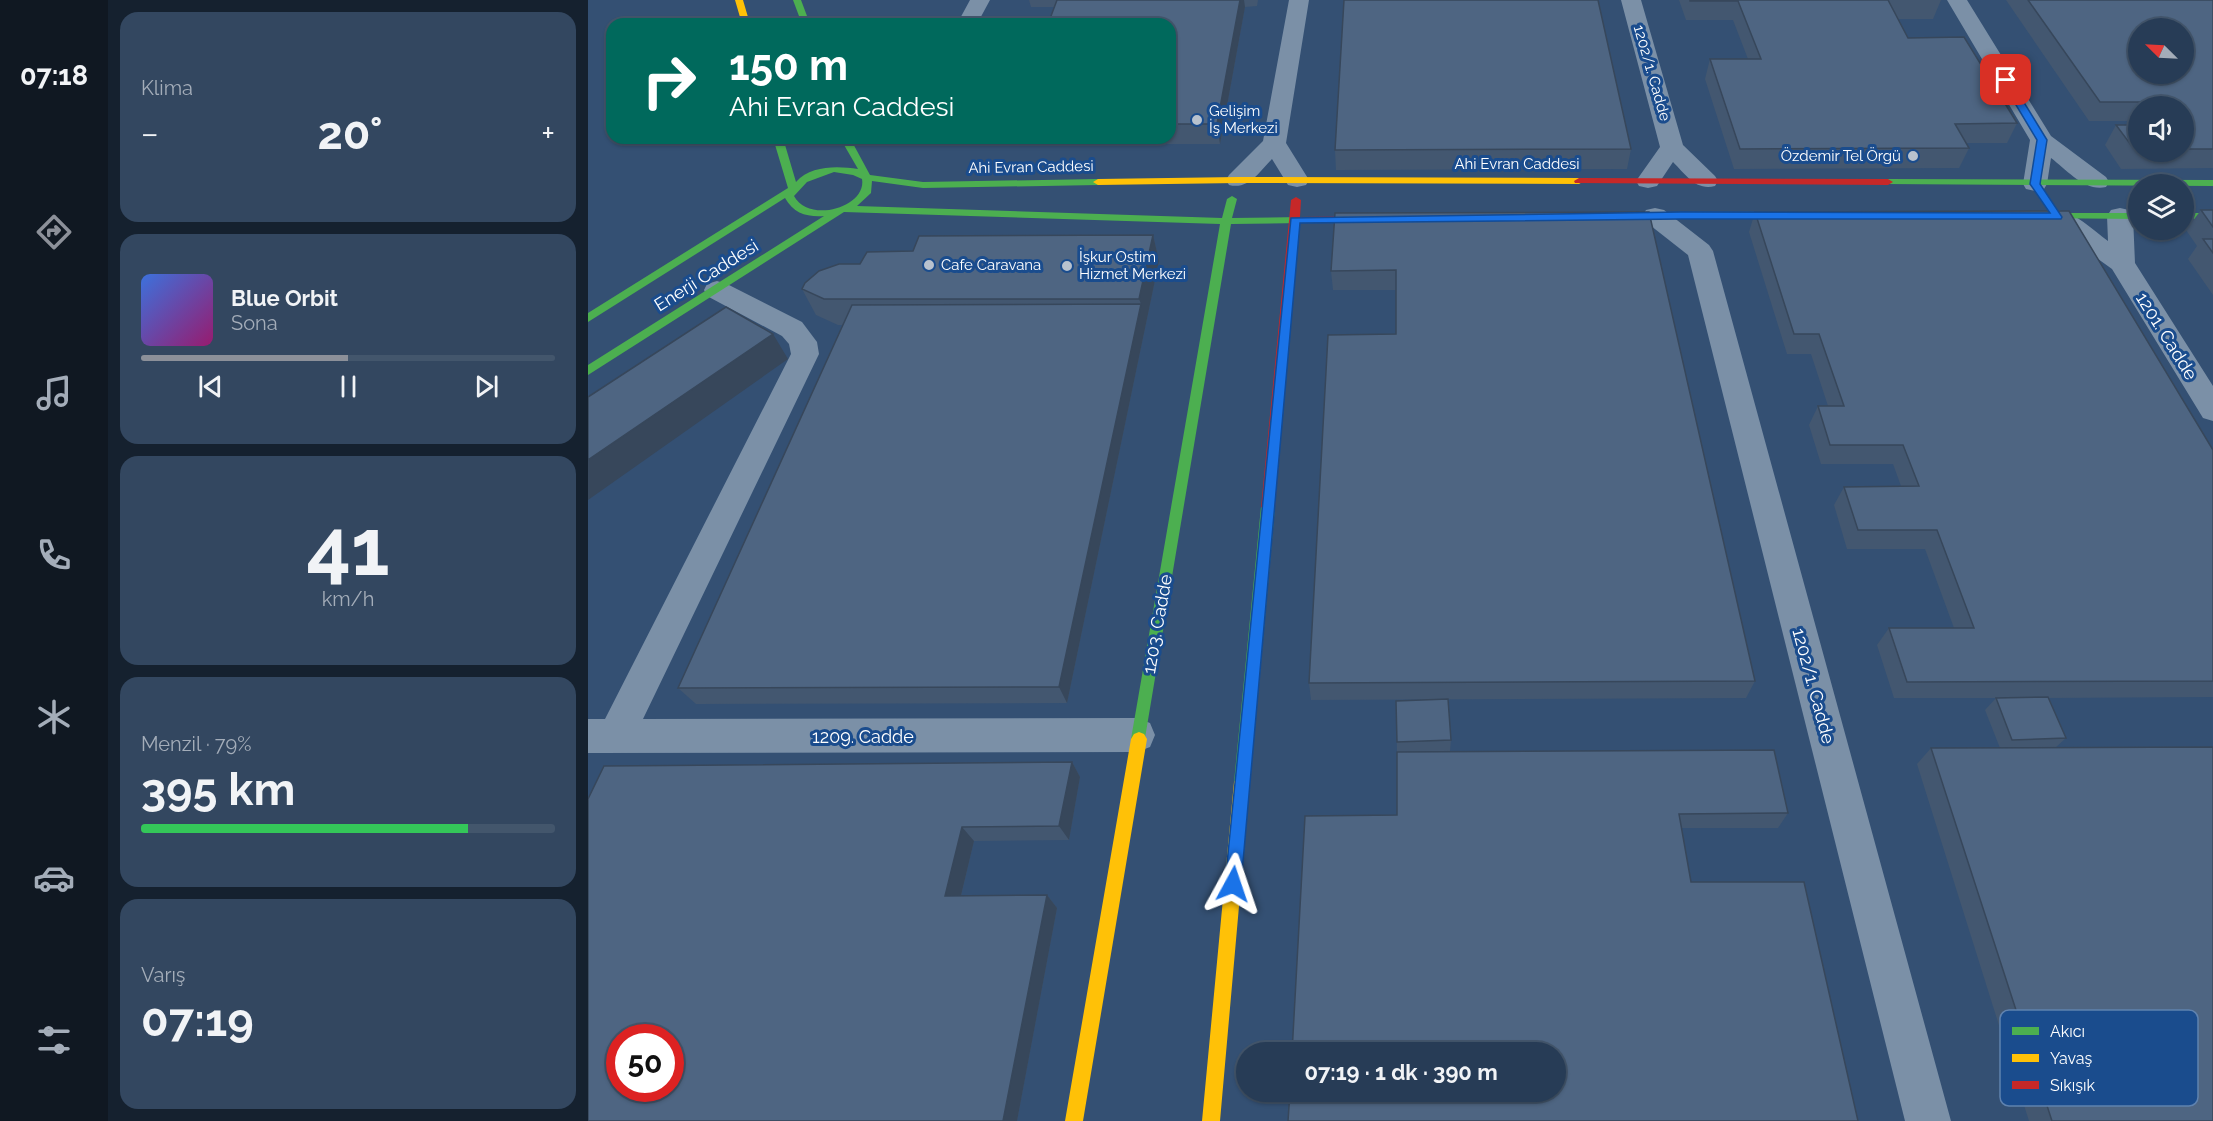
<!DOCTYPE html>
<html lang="tr">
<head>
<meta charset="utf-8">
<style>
	body { margin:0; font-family:Raleway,sans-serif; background:#334760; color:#f1f3f6; height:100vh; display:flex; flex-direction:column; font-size:22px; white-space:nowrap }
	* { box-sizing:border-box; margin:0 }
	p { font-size:20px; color:#a4adb9 }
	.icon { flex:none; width:33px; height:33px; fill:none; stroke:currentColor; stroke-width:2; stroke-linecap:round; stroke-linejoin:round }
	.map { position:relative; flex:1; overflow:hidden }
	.sheet { display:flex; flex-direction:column; gap:12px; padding:12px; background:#15212f; width:480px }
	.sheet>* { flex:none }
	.banner { position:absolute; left:18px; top:18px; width:570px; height:126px; border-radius:18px; box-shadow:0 2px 4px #0004,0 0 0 2px #43566c; background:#00695c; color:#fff; overflow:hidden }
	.needle { width:39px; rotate:294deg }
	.fabs { position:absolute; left:1540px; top:18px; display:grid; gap:12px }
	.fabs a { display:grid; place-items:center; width:66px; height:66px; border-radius:50%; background:#273c56; box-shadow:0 2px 4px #0004,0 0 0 2px #43566c; font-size:30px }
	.speed { position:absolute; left:18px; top:1024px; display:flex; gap:12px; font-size:30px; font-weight:700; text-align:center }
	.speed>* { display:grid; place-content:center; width:78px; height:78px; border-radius:50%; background:#273c56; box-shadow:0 2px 4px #0004,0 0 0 2px #43566c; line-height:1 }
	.speed .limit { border:9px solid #d22; background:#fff; color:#111 }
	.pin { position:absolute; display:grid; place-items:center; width:51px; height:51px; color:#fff; margin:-26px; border-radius:12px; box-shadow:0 3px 9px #0006 }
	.me { position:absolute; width:66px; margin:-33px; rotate:5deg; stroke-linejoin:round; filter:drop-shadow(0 0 4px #0008) }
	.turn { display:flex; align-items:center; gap:21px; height:126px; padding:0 24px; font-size:27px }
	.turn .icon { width:78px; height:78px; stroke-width:2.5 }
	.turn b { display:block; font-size:42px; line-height:51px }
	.big { font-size:45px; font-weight:700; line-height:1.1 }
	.sheet .card { flex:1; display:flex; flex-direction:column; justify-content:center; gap:9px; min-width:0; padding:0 21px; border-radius:18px; background:#334760 }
	.sheet .dial { align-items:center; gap:0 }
	.dial b { font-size:78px; line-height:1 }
	.song { display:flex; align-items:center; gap:18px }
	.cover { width:72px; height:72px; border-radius:9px; background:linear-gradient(135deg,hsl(220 70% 55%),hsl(320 70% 35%)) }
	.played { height:6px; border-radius:3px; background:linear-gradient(90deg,#8c9099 50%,#43566c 50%) }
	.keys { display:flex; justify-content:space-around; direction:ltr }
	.heat { display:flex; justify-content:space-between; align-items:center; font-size:33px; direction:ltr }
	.charge { height:9px; border-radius:4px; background:linear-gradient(90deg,#34c759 79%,#43566c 0) }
	.trip { position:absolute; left:648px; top:1042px; width:330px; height:60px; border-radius:30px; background:#273c56; box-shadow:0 2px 4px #0004,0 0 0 2px #43566c; font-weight:700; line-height:60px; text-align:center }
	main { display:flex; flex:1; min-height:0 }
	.menu { display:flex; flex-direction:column; width:108px; justify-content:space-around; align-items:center; background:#101822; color:#a4adb9 }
	.menu .icon { width:42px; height:42px }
	.menu .on { color:#8c9099 }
	.menu b { font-size:27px; color:#f1f3f6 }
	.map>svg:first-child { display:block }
</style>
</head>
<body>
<main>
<nav class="menu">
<b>07:18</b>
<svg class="icon on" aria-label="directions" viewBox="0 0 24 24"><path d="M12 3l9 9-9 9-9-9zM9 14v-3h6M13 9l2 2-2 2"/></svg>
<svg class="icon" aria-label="music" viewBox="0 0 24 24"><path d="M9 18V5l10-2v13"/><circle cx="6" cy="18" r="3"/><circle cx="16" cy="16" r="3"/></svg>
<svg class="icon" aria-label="phone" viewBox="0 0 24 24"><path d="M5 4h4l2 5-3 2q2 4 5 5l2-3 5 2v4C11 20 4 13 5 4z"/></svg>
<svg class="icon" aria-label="climate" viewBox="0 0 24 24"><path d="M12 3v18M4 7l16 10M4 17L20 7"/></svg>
<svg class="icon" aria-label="car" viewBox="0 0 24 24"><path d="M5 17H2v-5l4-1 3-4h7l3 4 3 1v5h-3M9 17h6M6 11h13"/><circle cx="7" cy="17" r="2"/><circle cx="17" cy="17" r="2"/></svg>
<svg class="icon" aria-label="filters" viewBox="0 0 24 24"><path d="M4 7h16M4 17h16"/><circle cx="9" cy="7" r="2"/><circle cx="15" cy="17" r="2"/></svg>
</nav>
<section class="sheet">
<div class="card"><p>Klima</p>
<div class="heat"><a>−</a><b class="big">20°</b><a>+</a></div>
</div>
<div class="card">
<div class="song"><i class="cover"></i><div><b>Blue Orbit</b><p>Sona</p></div></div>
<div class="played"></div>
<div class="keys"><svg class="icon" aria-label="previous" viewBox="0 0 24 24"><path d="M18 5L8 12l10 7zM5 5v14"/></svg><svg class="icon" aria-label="pause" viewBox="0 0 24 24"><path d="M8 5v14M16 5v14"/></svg><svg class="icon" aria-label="next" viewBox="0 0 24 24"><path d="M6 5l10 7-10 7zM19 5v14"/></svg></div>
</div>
<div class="card dial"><b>41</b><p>km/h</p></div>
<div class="card"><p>Menzil · 79%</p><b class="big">395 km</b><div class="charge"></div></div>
<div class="card"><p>Varış</p><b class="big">07:19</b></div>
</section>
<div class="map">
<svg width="1625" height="1121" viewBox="0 0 1625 1121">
	<rect width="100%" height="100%" fill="#345073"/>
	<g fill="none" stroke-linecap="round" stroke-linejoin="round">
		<path fill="#7b90a7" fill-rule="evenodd" d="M382,0H402L389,24H369Z
			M701,0H721L698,143L721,180L718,185L709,187L700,185L684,159C671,172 661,190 641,185L638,180L641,175L675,141Z
			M1033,0H1053L1095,145L1127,176L1130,181L1127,186C1108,191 1098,175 1085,162L1069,186L1060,188L1051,186L1048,181L1072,147Z
			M1359,0H1379L1463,136L1518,177L1521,182L1518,187C1497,192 1479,170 1463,158L1459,184L1456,189L1447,191L1438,189L1435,184L1442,140Z
			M1067,208L1076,210L1121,245L1125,251L1363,1121H1317L1100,255L1058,222L1054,216L1058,210Z
			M1532,208L1541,210L1545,216L1547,263L1625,386V421L1615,418L1524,269L1460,223L1456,217L1460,211C1482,206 1503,229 1520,241L1519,216L1523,210Z
			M129,281L139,284L214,322L229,342L231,354L55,719L549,718L562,723L567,735L562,747L549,752L0,753V719H17L203,354L201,344L194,336L119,296L116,290L119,284Z"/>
		<path fill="#4caf50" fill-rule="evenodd" d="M205,0H213L222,24H214Z
			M185,138H195L208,182C223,165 250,166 270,169L252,138H262L282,175L335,182L510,179L515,182L510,185L335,188L284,181L283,193L269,206L634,218L639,199L644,196L649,199L644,218L714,217L719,220L714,223L643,224L556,744L551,746L546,744L543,739L632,224L256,212L0,375V365L236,216C219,217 206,214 197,198L0,322V313L200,188ZM246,172L265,175L274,179C279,207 221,224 206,196L219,182Z
			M1300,179L1625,180V186L1296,184L1295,182Z
			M1016,213H1210L1215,216L1210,219L1012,218L1011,216Z
			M1439,213H1551V219L1435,218L1434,216Z
			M1596,213H1625V219H1596Z
			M680,502L687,507L662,782L659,787L654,789L649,787L646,782L673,507Z"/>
		<path fill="#ffc107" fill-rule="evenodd" d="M147,0H155L162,24H154Z
			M650,177L991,178L996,181L991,184L650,183L510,185L505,182L510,179Z
			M551,732L556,734L559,739L495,1121H477L543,739L546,734Z
			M654,775L659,777L662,782L632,1121H614L646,782L649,777Z"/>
		<path fill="#c62828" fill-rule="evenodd" d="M991,178L1300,179L1305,182L1300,185L987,183L986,181Z
			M708,197L713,200L712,217L790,216L795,219L790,222H711L687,507L680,512L673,507L703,200Z"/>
	</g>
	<path fill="#435770" d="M441,0H670L669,6L657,7L632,144H406L404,138H582V24L467,7H443Z
		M1091,0H1353L1345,19H1310L1320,38L1429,123L1419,143H1378L1381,148L1371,168L1146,169L1117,79L1122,59H1160L1145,20H1098Z
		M1418,0H1625V168L1533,169L1517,145L1528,125H1551V152H1596V106H1551V121H1501Z
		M1043,149L1039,169L748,170L747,150Z
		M1613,210H1625V295L1600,259L1609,246L1598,230Z
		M1061,212L1167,681L1158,698L723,700L721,683L808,334V290H745L743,271Z
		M1167,212L1625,450V697L1461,698L1478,738L1467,748L1625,1121H1441L1329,764L1343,748H1412L1397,710L1408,698H1430H1306L1289,645L1301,628H1366L1337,549H1259L1246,505L1256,487L1313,486L1305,464H1233L1221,425L1230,406H1240L1223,354H1199L1161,232Z
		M565,235L571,261L479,703L108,704L90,688L255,325H250L228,315L214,289L272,264L325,251Z
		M808,701L863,740L862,751L835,752L1200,813L1190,828H1094L1103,882L1270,1121L809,752Z
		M484,762L492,777L481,840L386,841L373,896L459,895L469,908L429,1121L0,799Z"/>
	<path fill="#37475b" d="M652,0H656L657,7L632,144L629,124Z
		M565,235L571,261L479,703L471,687L553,304L551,299Z
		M185,334L200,359L0,500V460Z
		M484,762L492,777L481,840L471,826Z
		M374,827L386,841L370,908L357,896Z
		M459,895L469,908L429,1121H415Z"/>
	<path fill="#4e6582" stroke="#37475b" stroke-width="1.5" fill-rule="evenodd" d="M469,0H652L629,124H582V24H460Z
		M756,0H1010L1043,149L747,150Z
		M1102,0H1300L1320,38L1376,37L1429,123L1367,124L1381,148L1152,149L1122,59H1173L1150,1H1102Z
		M1440,0H1625V149H1596V106H1576L1572,102H1512ZM1551,28H1596V74H1551Z
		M1528,125H1551V149H1546Z
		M1613,210H1625V227Z
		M1481,211L1625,450V681L1319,682L1301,628H1386L1349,530H1270L1256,487L1331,486L1315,445H1242L1230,406H1256L1231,334H1206L1167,212Z
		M1061,212L1167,681L721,683L740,335L808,334V270L743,271L747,213Z
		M565,235L551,299H236L214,289L217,283L231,271L251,264H272L279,252L325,251L331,236Z
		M1615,239H1625V253Z
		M553,304L471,687L90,688L264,305Z
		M138,307L185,334L0,460V397Z
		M1460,697L1478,738L1424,740L1408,698Z
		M860,699L863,740L809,742L808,701Z
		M1625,747V1121H1464L1343,748Z
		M1186,750L1200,813L1091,814L1103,882H1216L1270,1121H700L702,1092H968V1053H704L717,816L809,815V752Z
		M484,762L471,826L374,827L357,896L459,895L415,1121H0V799L16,766ZM32,1038H82V1089H32Z"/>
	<path fill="#1a73e8" stroke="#114b97" stroke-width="1.5" d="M1414,78H1421L1459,140L1452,184L1474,217L1473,219H1093L712,223L653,884L651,890L645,892L639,890L637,884L703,218L1093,212L1462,213L1442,184L1449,140L1413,80Z"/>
	<g fill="#b8c2ce" stroke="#1a4c8d" stroke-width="2">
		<circle cx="609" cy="120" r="6"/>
		<circle cx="1325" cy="156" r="6"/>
		<circle cx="341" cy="265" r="6"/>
		<circle cx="479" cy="266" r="6"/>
	</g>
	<g text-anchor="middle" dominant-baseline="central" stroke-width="6" stroke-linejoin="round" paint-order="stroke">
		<g font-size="15" fill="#fff" stroke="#1a4c8d">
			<text transform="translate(1064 73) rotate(74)">1202/1. Cadde</text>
			<text x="929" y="164">Ahi Evran Caddesi</text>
			<text transform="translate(443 167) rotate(-1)">Ahi Evran Caddesi</text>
		</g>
		<g font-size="15" fill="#fff" stroke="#1a4c8d" text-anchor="start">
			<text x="621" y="111">Gelişim<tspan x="621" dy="17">İş Merkezi</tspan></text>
			<text x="1313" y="156" text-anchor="end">Özdemir Tel Örgü</text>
			<text x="491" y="257">İşkur Ostim<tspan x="491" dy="17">Hizmet Merkezi</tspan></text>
			<text x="353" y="265">Cafe Caravana</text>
		</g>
		<g font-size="18" fill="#fff" stroke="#1a4c8d">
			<text transform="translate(118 275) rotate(-32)">Enerji Caddesi</text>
			<text transform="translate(1579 336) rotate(58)">1201. Cadde</text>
			<text transform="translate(569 624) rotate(-80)">1203. Cadde</text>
			<text transform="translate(1226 686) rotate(75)">1202/1. Cadde</text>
			<text x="275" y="736">1209. Cadde</text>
		</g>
	</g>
	<rect x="1412" y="1010" width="198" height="96" rx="9" fill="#1a4c8d" stroke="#5f82af" stroke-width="1.5"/>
	<rect x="1424" y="1027" width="27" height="8" fill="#4caf50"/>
	<rect x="1424" y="1054" width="27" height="8" fill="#ffc107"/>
	<rect x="1424" y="1081" width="27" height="8" fill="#c62828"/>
	<g font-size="16" fill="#fff">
		<text x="1462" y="1037">Akıcı</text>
		<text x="1462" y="1064">Yavaş</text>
		<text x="1462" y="1091">Sıkışık</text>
	</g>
</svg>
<div class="fabs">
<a><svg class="needle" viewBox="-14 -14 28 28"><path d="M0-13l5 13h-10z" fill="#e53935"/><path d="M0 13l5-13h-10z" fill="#a4adb9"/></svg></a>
<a><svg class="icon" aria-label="sound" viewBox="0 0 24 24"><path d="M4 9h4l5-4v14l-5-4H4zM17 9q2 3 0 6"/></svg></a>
<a><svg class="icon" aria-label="layers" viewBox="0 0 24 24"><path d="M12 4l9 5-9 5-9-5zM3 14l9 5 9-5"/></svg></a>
</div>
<div class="speed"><div class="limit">50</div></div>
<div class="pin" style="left:1418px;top:80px;background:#d93025"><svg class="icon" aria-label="arrive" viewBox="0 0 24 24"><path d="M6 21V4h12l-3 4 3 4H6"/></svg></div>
<svg class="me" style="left:645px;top:884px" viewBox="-20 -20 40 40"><path d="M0-17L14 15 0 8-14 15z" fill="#1a73e8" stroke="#fff" stroke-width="4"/></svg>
<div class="trip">07:19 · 1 dk · 390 m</div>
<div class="banner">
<div class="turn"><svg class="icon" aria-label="right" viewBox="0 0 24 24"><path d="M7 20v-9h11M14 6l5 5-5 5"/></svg><div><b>150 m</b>Ahi Evran Caddesi</div></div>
</div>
</div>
</main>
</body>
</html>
